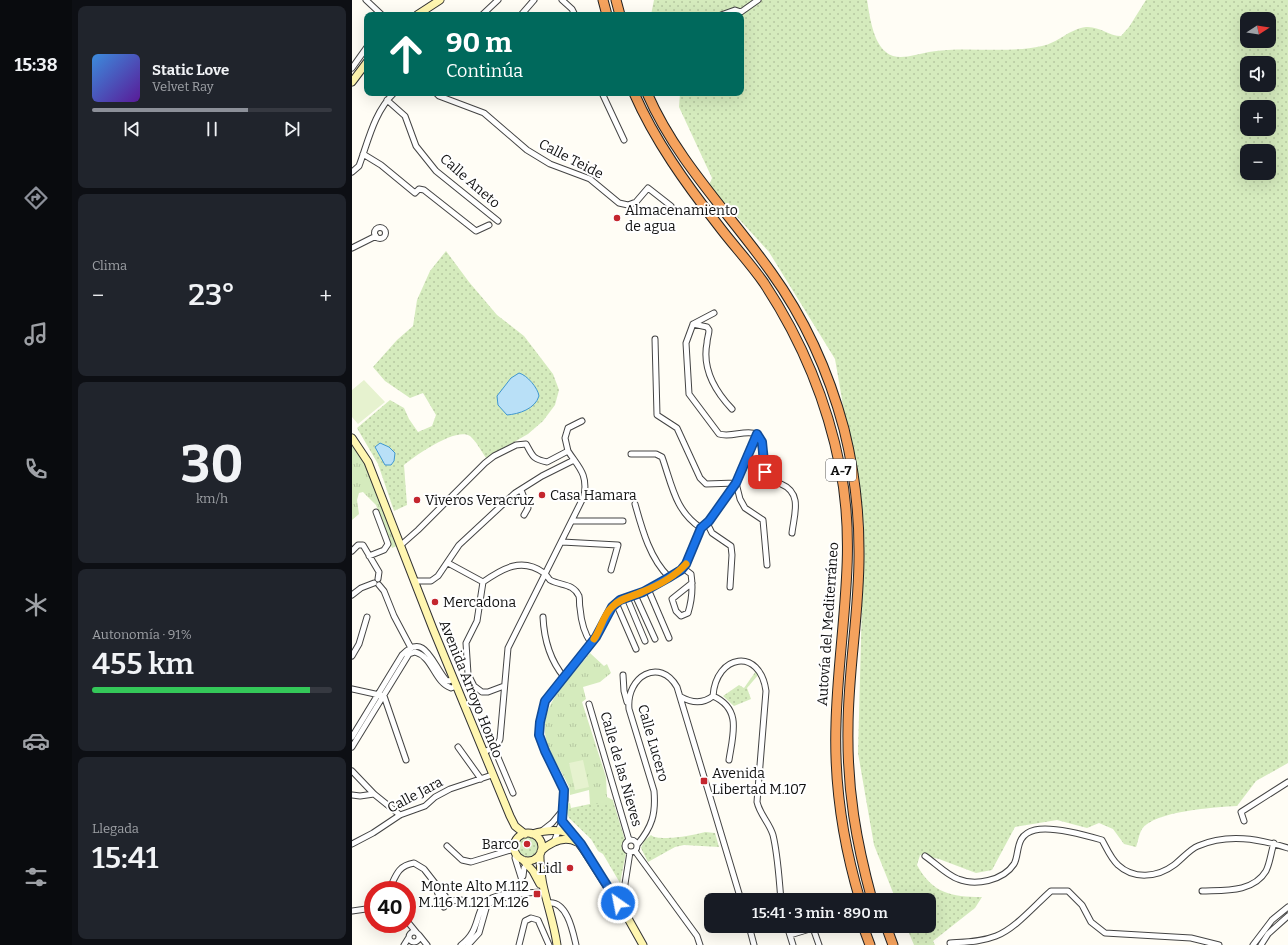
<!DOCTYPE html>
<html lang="es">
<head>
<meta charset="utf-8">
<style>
	body { margin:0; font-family:Bitter,serif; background:#20242c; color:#f1f3f6; height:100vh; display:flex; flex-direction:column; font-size:15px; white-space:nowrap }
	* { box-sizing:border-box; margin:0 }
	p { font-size:13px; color:#9ea1a6 }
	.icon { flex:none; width:22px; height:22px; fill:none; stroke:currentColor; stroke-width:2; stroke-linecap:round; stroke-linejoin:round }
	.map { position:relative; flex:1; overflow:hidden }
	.details { display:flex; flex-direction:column; gap:6px; padding:6px; background:#0d0f14; width:280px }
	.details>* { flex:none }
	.top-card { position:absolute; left:12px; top:12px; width:380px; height:84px; border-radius:8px; box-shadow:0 4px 16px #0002; background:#00695c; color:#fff; overflow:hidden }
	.needle { width:26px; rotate:78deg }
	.fabs { position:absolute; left:888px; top:12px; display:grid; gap:8px }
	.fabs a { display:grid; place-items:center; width:36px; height:36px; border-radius:8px; background:#171b24; box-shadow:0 4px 16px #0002; font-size:20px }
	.speed { position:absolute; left:12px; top:881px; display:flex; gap:8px; font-size:20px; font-weight:700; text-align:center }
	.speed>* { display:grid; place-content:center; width:52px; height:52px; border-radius:50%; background:#171b24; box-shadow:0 4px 16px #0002; line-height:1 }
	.speed .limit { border:6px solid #d22; background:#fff; color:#111 }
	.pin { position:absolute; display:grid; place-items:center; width:34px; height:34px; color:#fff; margin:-17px; border-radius:8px; box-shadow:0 2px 6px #0006 }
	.me { position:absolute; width:44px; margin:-22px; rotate:327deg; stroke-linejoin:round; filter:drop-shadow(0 0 3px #0008) }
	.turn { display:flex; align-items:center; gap:14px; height:84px; padding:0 16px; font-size:18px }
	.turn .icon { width:52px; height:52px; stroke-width:2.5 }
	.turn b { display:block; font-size:28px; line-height:34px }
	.big { font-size:30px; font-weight:600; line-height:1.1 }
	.details .tile { flex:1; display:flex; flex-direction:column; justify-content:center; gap:6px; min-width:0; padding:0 14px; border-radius:8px; background:#20242c }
	.details .dial { align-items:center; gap:0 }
	.dial b { font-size:52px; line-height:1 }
	.song { display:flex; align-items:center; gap:12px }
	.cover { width:48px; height:48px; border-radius:6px; background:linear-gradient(135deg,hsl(210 70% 55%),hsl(270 70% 35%)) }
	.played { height:4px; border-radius:2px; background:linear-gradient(90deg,#8c9099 65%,#363941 65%) }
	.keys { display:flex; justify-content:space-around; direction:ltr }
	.heat { display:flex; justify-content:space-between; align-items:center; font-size:22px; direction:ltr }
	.charge { height:6px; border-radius:3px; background:linear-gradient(90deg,#34c759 91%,#363941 0) }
	.trip { position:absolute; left:352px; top:893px; width:232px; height:40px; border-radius:8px; background:#171b24; box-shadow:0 4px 16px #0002; font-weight:600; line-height:40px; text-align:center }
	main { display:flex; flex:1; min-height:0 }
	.tabs { display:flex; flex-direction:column; width:72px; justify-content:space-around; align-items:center; background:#090b0e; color:#9ea1a6 }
	.tabs .icon { width:28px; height:28px }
	.tabs .active { color:#8c9099 }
	.tabs b { font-size:18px; color:#f1f3f6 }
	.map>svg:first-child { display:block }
</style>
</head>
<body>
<main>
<nav class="tabs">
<b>15:38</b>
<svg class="icon active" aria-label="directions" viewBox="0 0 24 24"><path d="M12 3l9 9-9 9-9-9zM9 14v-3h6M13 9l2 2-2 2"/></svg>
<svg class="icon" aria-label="music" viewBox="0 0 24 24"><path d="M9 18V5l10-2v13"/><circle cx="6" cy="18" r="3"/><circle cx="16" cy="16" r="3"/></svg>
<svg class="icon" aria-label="phone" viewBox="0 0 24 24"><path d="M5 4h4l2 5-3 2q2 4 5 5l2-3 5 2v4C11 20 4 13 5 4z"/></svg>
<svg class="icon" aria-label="climate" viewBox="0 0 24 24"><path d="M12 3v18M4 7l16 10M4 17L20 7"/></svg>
<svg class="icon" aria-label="car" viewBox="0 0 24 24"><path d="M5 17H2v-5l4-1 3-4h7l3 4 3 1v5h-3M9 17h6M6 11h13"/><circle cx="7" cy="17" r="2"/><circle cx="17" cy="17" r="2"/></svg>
<svg class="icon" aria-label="filters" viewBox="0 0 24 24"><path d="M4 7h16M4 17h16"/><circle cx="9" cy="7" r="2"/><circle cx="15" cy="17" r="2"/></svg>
</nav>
<section class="details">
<div class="tile">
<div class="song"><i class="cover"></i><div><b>Static Love</b><p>Velvet Ray</p></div></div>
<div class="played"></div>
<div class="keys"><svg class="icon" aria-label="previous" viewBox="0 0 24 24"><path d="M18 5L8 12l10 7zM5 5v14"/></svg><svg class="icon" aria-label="pause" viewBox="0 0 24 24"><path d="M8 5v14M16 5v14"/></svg><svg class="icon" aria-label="next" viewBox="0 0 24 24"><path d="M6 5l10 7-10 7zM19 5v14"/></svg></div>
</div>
<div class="tile"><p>Clima</p>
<div class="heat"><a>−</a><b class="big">23°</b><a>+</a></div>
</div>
<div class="tile dial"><b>30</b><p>km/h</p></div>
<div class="tile"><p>Autonomía · 91%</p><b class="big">455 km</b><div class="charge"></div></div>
<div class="tile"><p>Llegada</p><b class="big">15:41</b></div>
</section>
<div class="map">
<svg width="936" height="945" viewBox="0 0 936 945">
	<defs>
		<pattern id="grass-dots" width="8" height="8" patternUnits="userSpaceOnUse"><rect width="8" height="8" fill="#d5ebbd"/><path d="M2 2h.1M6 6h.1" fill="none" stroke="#b6c8a1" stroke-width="1.8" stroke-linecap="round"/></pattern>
		<pattern id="park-tufts" width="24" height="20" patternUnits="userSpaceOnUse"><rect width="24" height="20" fill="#d5ebbd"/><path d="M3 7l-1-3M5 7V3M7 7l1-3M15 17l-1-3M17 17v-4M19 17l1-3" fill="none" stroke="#b6c8a1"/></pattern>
	</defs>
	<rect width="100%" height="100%" fill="#fffdf5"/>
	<path fill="url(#grass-dots)" fill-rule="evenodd" d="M302,0H515C518,17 521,49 541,56C552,59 566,54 577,52C614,46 653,54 690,46C706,43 717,29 734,27C747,26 757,36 769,36L777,27L794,0H936V763L904,781L885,806C864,807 802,811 790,829C787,834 786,842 784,847L772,844L761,829L747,823L735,828L705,820L663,827L640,870L624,873L587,859L568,855L565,865C580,893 599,897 630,897L623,908L581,941L583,945H562L554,926H577V900H544L522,845L506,753L512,526L483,359L417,252L357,186L360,178L327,107L328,93H389V15H299ZM895,19H917V41H895ZM895,63H917V85H895ZM895,107H917V129H895ZM895,151H917V173H895Z
		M94,251L117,282L145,315L172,336L201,374L207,390L203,405L191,421L176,434L134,458C130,452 124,441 118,436C104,427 64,455 52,465L55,505L42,511L26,464L5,428L38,400L52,408L57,419L66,432L80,426L84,415L71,393L58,398L33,381L21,367L45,340L61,326L65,300L78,271Z
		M404,671L407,674L395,688L399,699L382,706L371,696L387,685L392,688Z
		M218,803L219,808L238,804H262L273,840L270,845L274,853L268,883L251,854L246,851L239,839L217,818L214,811V804Z
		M353,832L363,833L367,847L332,845L323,847L296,862L289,848L292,841L299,835C306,842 344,835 353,832Z
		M166 847a10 10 0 1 1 20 0a10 10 0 1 1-20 0Z"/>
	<path fill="url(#park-tufts)" d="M0,443L14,464L45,546L40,548L24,505L11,492L7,493L5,500L7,514L0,520Z
		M238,653L252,666L255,664L259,673L248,682L231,687L234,699L230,702L254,777L255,797L261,800L262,804H238L237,790L218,795L217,787C211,773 201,760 196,746C182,708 217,680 238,653Z"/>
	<path fill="#e6f2cf" d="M12,380L33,402L6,424L0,417V390Z
		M231,760L237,787L223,790L217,763Z"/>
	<path fill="#b9e0f7" stroke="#3f96cf" d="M167,373C175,375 186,388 187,396C183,409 167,414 155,415L146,405L145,396L159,378Z
		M28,443L37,447L43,453L42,461L39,465H33L23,447Z"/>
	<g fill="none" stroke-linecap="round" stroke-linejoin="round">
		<defs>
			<path id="street" d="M14,0L30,15
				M210,0L220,9L223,15
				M130,15L146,0
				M169,15L182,0
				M369,15L383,10L389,12L406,0
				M0,68L15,47
				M84,93L87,96L132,113L175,150L198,164L238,179L267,203L276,205L284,202L296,188L319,206
				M250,93L272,140
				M35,100L53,116L64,146L84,171L146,221
				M11,154L29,165L63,193L67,189L72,190L124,231L137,225
				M0,172L7,166C16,142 22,112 42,93
				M22.5 233a5.5 5.5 0 1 1 11 0a5.5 5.5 0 1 1-11 0Z
				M0,248L24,236
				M341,324L334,343L337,394L367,434C380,438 393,429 405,434
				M341,324L355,327L357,330C357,335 355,338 355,343C350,368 363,391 380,409
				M341,324L362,313
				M303,339L305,415L325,428L348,478L354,484L384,483L388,499L393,508L411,520L415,565
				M405,434C413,447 408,461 414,473C417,480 423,482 429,484C451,493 442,515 440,533
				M216,451L213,438L216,428L230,421
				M279,454H304L310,457C320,485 323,511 349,528
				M169,490L176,508L172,515
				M232,496L262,497
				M283,504C290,529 298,559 317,577
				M220,521H271
				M355,523L360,533L379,546L380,555L378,587
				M210,542L266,545L259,570
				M49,545L66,530L133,463L142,456L164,445L174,444C181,456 180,459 195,462L216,451C227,468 236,474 232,496L156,648L148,739L145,746L132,752
				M0,551L6,545H11L27,572L26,579
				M17,556L32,550L36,544L24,512
				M96,563L131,582C151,568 170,557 192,573C195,575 196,578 198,580C209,586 221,583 227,596C228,600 227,604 228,608C229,620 232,633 239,643
				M331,568L339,574C341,587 340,600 336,613L329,616L324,611L320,599L340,583
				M63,581H79L86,576L107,545L163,493L190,476L222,460
				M131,582L125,621L114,643L116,674L122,686L130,692H136L152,686
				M27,585L32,591L42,616L59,648
				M296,589L317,638
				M0,595L9,588L22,583
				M283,595L303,639
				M275,598L293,641
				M264,603L284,649
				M191,617C192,639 198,660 212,677
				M0,656L7,644L15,617
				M271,675L272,691L275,702
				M0,689L32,696L54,760
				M361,696C390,709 381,734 377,760
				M329,697C340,703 351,704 361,696C364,654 408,647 414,691L405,802C408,815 417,822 421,835C426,856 427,879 429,900
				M237,704L277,840
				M0,737L50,655C73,631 80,664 94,680L97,681L102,679
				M0,747L57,654L63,652C81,657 82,682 99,688L105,686
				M106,747L129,779
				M142,748L161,793
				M0,771L22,794L48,815
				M0,795L8,796L22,794
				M210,821L223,837
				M892,821L889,812L936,782
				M191,830L200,823L211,810
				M273 846a6 6 0 1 1 12 0a6 6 0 1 1-12 0Z
				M202,842L210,821L213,800V790L193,751L187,735L188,722L193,701L244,637L260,607L268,600L291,592L316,578L329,570L334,564L349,528L357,521L384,483L405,434
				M0,844L21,833L48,815L73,806L83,797L98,789L140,775
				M285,845C300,827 304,814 302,791L277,709C274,676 308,657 325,687L389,900
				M95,846L110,860L119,862L162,849
				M283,851L345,936L348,945
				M573,856C582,862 596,876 606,879C623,886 651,881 662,864C668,854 662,835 683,830C699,826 733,835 750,840C754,847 759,859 766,865C782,880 806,877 822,865C830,859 838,849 846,846C876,833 907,839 936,848
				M171,876L172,868L178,861
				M83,887L92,907
				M37,890C44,876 45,866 62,863L72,869L97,901L109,900L112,904
				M850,891C871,890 901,893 914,871C918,863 919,852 922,843
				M196,903C215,900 221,932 224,945
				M270,903L278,852
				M0,911L21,908
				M55,921L64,932
				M397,926L402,945
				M435,926L441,945
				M57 937a5 5 0 1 1 10 0a5 5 0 1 1-10 0Z
				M67,935L75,945
				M438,935L461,928L467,945
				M598,943C613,942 629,942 644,936C663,929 683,905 699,891H716L730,905L739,922L753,933L839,938L867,945
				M52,945L57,937
				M109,945C131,929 121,907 140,898C150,893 163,893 173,890L163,858L164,853
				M116,945L127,933L135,905C149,896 176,892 192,892
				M167,945L173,921L179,918L186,920L197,945
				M901,945L920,920L936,907
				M909,945L916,934L936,916"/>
			<path id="secondary" d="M65,15L88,0
				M0,82L15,62
				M0,438L16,462L81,629L158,816L163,826L173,834
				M162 847a14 14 0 1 1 28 0a14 14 0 1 1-28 0Z
				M180,834C216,824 223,835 241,864C249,877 258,890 266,903
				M189,851C199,842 211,835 225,842
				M188,855C187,886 201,914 205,945
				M171,860L181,871L188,884
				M263 909a6 6 0 1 1 12 0a6 6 0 1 1-12 0Z
				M273,913L291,945"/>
			<path id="highway" d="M251,0L255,15
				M264,0L268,15
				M282,93C303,141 334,184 366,225C381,245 398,263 412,283C449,339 475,401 488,467C506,554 486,637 484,724C482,783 491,843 508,900
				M295,93C324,160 377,213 419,272C453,319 477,373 492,429C502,469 507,509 507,550C508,609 496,669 496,728C495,790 504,841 520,900
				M511,926L518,945
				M534,926L541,945"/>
		</defs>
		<use href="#street" stroke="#444" stroke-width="7"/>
		<use href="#secondary" stroke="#333" stroke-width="9"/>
		<use href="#highway" stroke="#222" stroke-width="11"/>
		<use href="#street" stroke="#fff" stroke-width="5"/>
		<use href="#secondary" stroke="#fff6b0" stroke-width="7"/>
		<use href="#highway" stroke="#f5a25d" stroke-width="9"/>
	</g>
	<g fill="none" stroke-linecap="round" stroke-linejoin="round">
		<defs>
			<path id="route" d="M266,903L229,844L210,821L212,790L193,751L187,735L188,722L193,701L244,637L260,607L268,600L291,592L316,578L329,570L334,564L349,528L357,521L384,483L405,434L410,442L413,472"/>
		</defs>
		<use href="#route" stroke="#114b97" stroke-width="10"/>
		<use href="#route" stroke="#1a73e8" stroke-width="7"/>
		<path stroke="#f59e0b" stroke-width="7" d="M242,639C249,629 251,615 260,607C268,598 280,597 290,592C305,586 323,576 334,564"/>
	</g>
	<g fill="#c4262e" stroke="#fff" stroke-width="1.5">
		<circle cx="265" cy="218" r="4"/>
		<circle cx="190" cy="495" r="4"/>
		<circle cx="65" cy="500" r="4"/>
		<circle cx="83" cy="602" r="4"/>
		<rect x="348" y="777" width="8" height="8" rx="2"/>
		<circle cx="175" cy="844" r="4"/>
		<circle cx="218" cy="868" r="4"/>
		<rect x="181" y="890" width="8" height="8" rx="2"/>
	</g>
	<g text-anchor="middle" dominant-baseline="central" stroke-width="4" stroke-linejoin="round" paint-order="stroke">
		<rect fill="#fff" stroke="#585858" stroke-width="1" x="474" y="459" width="30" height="22" rx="3"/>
		<g font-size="13" font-weight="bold" fill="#111">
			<text x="489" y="470">A-7</text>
		</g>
		<g font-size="14" fill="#111" stroke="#fff">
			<text transform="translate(219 159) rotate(27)">Calle Teide</text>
			<text transform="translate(118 181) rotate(41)">Calle Aneto</text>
			<text transform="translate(476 624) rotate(-86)">Autovía del Mediterráneo</text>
			<text transform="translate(119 689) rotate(68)">Avenida Arroyo Hondo</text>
			<text transform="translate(301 743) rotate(74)">Calle Lucero</text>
			<text transform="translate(269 769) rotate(74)">Calle de las Nieves</text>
			<text transform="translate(63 795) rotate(-28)">Calle Jara</text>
		</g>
		<g font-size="14" fill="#111" stroke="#fff" text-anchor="start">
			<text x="273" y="210">Almacenamiento<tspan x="273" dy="16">de agua</tspan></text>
			<text x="198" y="495">Casa Hamara</text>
			<text x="73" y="500">Viveros Veracruz</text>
			<text x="91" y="602">Mercadona</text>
			<text x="360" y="773">Avenida<tspan x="360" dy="16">Libertad M.107</tspan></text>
			<text x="167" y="844" text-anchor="end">Barco</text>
			<text x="210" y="868" text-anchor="end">Lidl</text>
			<text x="177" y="886" text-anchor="end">Monte Alto M.112<tspan x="177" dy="16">M.116 M.121 M.126</tspan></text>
		</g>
	</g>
</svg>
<div class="fabs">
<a><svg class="needle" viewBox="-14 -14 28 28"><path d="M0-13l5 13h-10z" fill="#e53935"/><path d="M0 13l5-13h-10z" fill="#9ea1a6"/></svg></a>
<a><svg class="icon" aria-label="sound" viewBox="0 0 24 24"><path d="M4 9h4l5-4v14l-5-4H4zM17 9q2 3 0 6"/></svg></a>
<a>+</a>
<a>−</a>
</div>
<div class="speed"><div class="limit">40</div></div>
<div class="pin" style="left:413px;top:472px;background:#d93025"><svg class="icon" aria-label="arrive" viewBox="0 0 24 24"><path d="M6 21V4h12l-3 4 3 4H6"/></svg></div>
<svg class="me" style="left:266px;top:903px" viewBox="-20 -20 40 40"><circle r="17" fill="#1a73e8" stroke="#fff" stroke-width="3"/><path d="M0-11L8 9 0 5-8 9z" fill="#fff"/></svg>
<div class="trip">15:41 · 3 min · 890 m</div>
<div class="top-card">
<div class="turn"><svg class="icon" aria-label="ahead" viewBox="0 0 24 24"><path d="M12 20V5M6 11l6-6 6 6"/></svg><div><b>90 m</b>Continúa</div></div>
</div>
</div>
</main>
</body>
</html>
